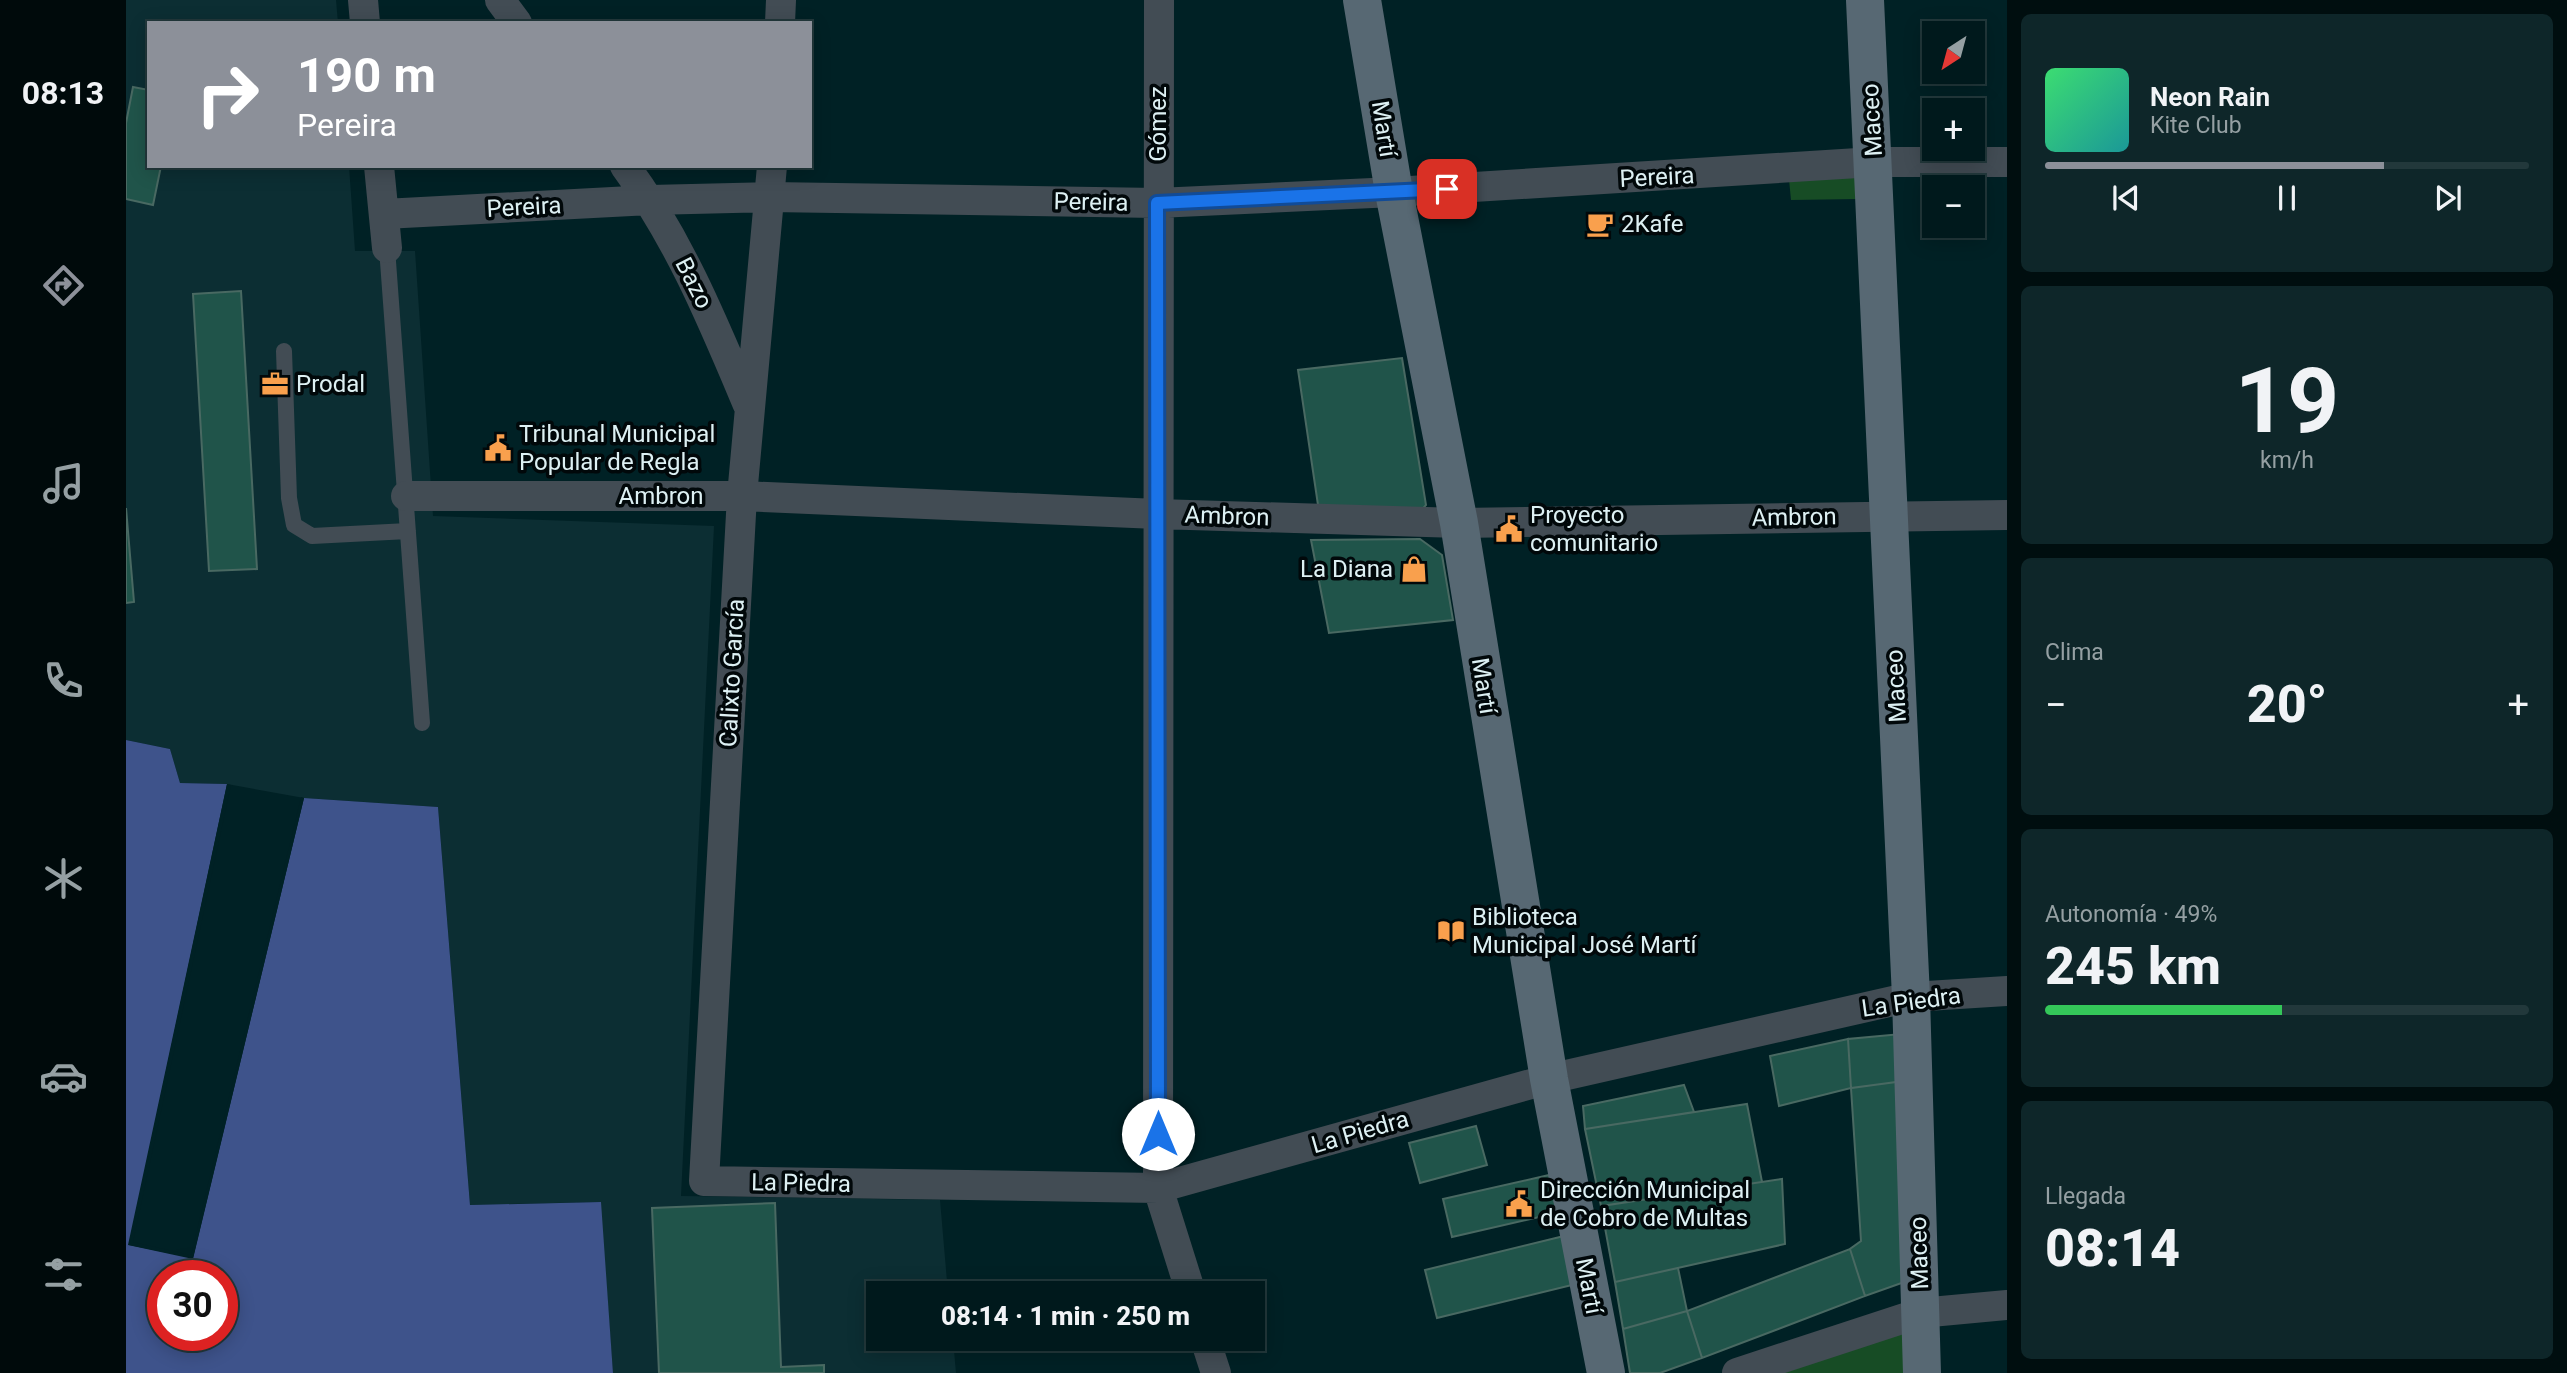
<!DOCTYPE html>
<html lang="es">
<head>
<meta charset="utf-8">
<style>
	body { margin:0; font-family:Roboto,sans-serif; background:#0e2629; color:#f1f3f6; height:100vh; display:flex; flex-direction:column; font-size:26px; white-space:nowrap }
	* { box-sizing:border-box; margin:0 }
	p { font-size:23px; color:#95a0a3 }
	.icon { flex:none; width:38px; height:38px; fill:none; stroke:currentColor; stroke-width:2; stroke-linecap:round; stroke-linejoin:round }
	.map { position:relative; flex:1; overflow:hidden }
	.side { display:flex; flex-direction:column; gap:14px; padding:14px; background:#000e0f; width:560px }
	.side>* { flex:none }
	.hud { position:absolute; left:21px; top:21px; width:665px; height:147px; border-radius:0px; box-shadow:0 4px 18px #0003,0 0 0 2px #22383b; background:#8c9099; color:#fff; overflow:hidden }
	.needle { width:46px; rotate:216deg }
	.tools { position:absolute; left:1796px; top:21px; display:grid; gap:14px }
	.tools a { display:grid; place-items:center; width:63px; height:63px; border-radius:0px; background:#00191c; box-shadow:0 4px 18px #0003,0 0 0 2px #22383b; font-size:35px }
	.speed { position:absolute; left:21px; top:1260px; display:flex; gap:14px; font-size:35px; font-weight:700; text-align:center }
	.speed>* { display:grid; place-content:center; width:91px; height:91px; border-radius:50%; background:#00191c; box-shadow:0 4px 18px #0003,0 0 0 2px #22383b; line-height:1 }
	.speed .limit { border:10px solid #d22; background:#fff; color:#111 }
	.pin { position:absolute; display:grid; place-items:center; width:60px; height:60px; color:#fff; margin:-30px; border-radius:14px; box-shadow:0 4px 10px #0006 }
	.me { position:absolute; width:77px; margin:-38px; rotate:0deg; stroke-linejoin:round; filter:drop-shadow(0 0 5px #0008) }
	.turn { display:flex; align-items:center; gap:24px; height:147px; padding:0 35px; font-size:32px }
	.turn .icon { width:91px; height:91px; stroke-width:2.5 }
	.turn b { display:block; font-size:49px; line-height:60px }
	.big { font-size:52px; font-weight:800; line-height:1.1 }
	.side .card { flex:1; display:flex; flex-direction:column; justify-content:center; gap:10px; min-width:0; padding:0 24px; border-radius:10px; background:#0e2629 }
	.side .dial { align-items:center; gap:0 }
	.dial b { font-size:91px; line-height:1 }
	.song { display:flex; align-items:center; gap:21px }
	.cover { width:84px; height:84px; border-radius:10px; background:linear-gradient(135deg,hsl(140 70% 55%),hsl(180 70% 35%)) }
	.played { height:7px; border-radius:4px; background:linear-gradient(90deg,#8c9099 70%,#22383b 70%) }
	.keys { display:flex; justify-content:space-around; direction:ltr }
	.heat { display:flex; justify-content:space-between; align-items:center; font-size:38px; direction:ltr }
	.charge { height:10px; border-radius:5px; background:linear-gradient(90deg,#34c759 49%,#22383b 0) }
	.trip { position:absolute; left:740px; top:1281px; width:399px; height:70px; border-radius:0px; background:#00191c; box-shadow:0 4px 18px #0003,0 0 0 2px #22383b; font-weight:800; line-height:70px; text-align:center }
	main { display:flex; flex:1; min-height:0 }
	.menu { display:flex; flex-direction:column; width:126px; justify-content:space-around; align-items:center; background:#000a0b; color:#95a0a3 }
	.menu .icon { width:49px; height:49px }
	.menu .on { color:#8c9099 }
	.menu b { font-size:32px; color:#f1f3f6 }
	.map>svg:first-child { display:block }
</style>
</head>
<body>
<main>
<nav class="menu">
<b>08:13</b>
<svg class="icon on" aria-label="directions" viewBox="0 0 24 24"><path d="M12 3l9 9-9 9-9-9zM9 14v-3h6M13 9l2 2-2 2"/></svg>
<svg class="icon" aria-label="music" viewBox="0 0 24 24"><path d="M9 18V5l10-2v13"/><circle cx="6" cy="18" r="3"/><circle cx="16" cy="16" r="3"/></svg>
<svg class="icon" aria-label="phone" viewBox="0 0 24 24"><path d="M5 4h4l2 5-3 2q2 4 5 5l2-3 5 2v4C11 20 4 13 5 4z"/></svg>
<svg class="icon" aria-label="climate" viewBox="0 0 24 24"><path d="M12 3v18M4 7l16 10M4 17L20 7"/></svg>
<svg class="icon" aria-label="car" viewBox="0 0 24 24"><path d="M5 17H2v-5l4-1 3-4h7l3 4 3 1v5h-3M9 17h6M6 11h13"/><circle cx="7" cy="17" r="2"/><circle cx="17" cy="17" r="2"/></svg>
<svg class="icon" aria-label="filters" viewBox="0 0 24 24"><path d="M4 7h16M4 17h16"/><circle cx="9" cy="7" r="2"/><circle cx="15" cy="17" r="2"/></svg>
</nav>
<div class="map">
<svg width="1881" height="1373" viewBox="0 0 1881 1373">
	<rect width="100%" height="100%" fill="#002125"/>
	<path fill="#0c2e33" d="M0,0H210L212,23H23V166H223L229,251H289L307,516L588,526L555,1196L814,1200L822,1293H752V1339H827L830,1373H487L474,1202L344,1205L312,807L178,798L101,784L54,783L44,749L0,740Z"/>
	<path fill="#174c25" d="M1727,164L1732,199L1665,200L1662,169Z
		M1794,1313L1796,1373H1611Z"/>
	<path fill="#3e538b" fill-rule="evenodd" d="M0,740L44,749L54,783L101,784L3,1245L67,1258L178,798L312,807L344,1205L475,1202L487,1373H0ZM37,1276H96V1335H37Z"/>
	<path fill="#002125" d="M101,784L105,785L7,1242L65,1255L175,797L178,798L67,1259L2,1245Z"/>
	<path fill="#20544a" stroke="#496962" stroke-width="2" d="M7,87L23,90V166H35L27,205L0,199V123Z
		M115,291L131,569L83,571L67,294Z
		M1276,358L1300,505L1294,512L1192,505L1172,370Z
		M0,508L8,602L0,603Z
		M1294,539L1316,555L1327,620L1203,633L1185,540Z
		M1775,1034L1778,1081L1725,1088L1722,1039Z
		M1722,1039L1725,1088L1653,1106L1644,1056Z
		M1778,1081L1784,1280L1739,1296L1724,1249L1735,1241L1725,1088Z
		M1558,1085L1568,1112L1459,1129L1457,1106Z
		M1621,1104L1636,1182L1475,1206L1459,1129Z
		M1350,1126L1361,1165L1294,1183L1283,1143Z
		M1423,1175L1431,1213L1326,1237L1317,1199Z
		M1656,1179L1659,1244L1489,1282L1475,1206Z
		M649,1203L655,1367L698,1365V1373H533L526,1208Z
		M1438,1236L1450,1284L1311,1318L1299,1270Z
		M1724,1249L1739,1296L1576,1358L1561,1311Z
		M1552,1268L1561,1311L1497,1329L1489,1282Z
		M1561,1311L1576,1358L1534,1373H1504L1497,1329Z"/>
	<g fill="none" stroke-linecap="round" stroke-linejoin="round">
		<path stroke="#424c54" stroke-width="16" d="M261,248L296,723
			M158,351L163,498L168,525L186,536L282,531"/>
		<path stroke="#424c54" stroke-width="30" d="M237,0L239,23
			M374,0L391,23
			M1033,0L1032,1188L1065,1293
			M654,23L655,0
			M253,166L261,248
			M499,166C553,239 587,322 622,405
			M646,166L616,496L578,1181L1032,1188L1423,1079L1785,997L1881,991
			M258,214L524,200L644,197L1031,203L1268,192L1748,162H1881
			M280,496H616L1031,514L1333,523L1881,515
			M1079,1339L1090,1373
			M1611,1373L1794,1313L1881,1305"/>
		<path stroke="#576873" stroke-width="38" d="M1236,0L1268,192L1333,523L1423,1079L1480,1373
			M1739,0L1785,997L1796,1373"/>
	</g>
	<g fill="none" stroke-linecap="round" stroke-linejoin="round">
		<defs>
			<path id="route" d="M1032,1134L1031,203L1321,189"/>
		</defs>
		<use href="#route" stroke="#114b97" stroke-width="18"/>
		<use href="#route" stroke="#1a73e8" stroke-width="12"/>
	</g>
	<defs>
		<symbol id="cafe-bare" viewBox="-9 -9 18 18"><path d="M-5.5-4.5H6V0H3Q3 3.5 0 3.5H-2.5Q-5.5 3.5-5.5 0ZM3-3.2v2h1.7v-2ZM-6 4.5H4V6H-6Z" fill="#f9a04d" stroke="#01080a" stroke-width="2.5" paint-order="stroke"/></symbol>
		<symbol id="office-bare" viewBox="-9 -9 18 18"><path d="M-6-3h4V-5.5h4V-3h4V5H-6ZM-1-4.5V-3h2v-1.5ZM-6 0V1H6V0Z" fill="#f9a04d" stroke="#01080a" stroke-width="2.5" paint-order="stroke"/></symbol>
		<symbol id="civic-bare" viewBox="-9 -9 18 18"><path d="M-.6-6.5H3V-4.5H.6V-3L4-1V1h2V6H-6V1h2V-1L-.6-3ZM-1.2 2.5V6h2.4V2.5Z" fill="#f9a04d" stroke="#01080a" stroke-width="2.5" paint-order="stroke"/></symbol>
		<symbol id="shop-bare" viewBox="-9 -9 18 18"><path d="M-5-2.5h2.3a2.7 3.5 0 0 1 5.4 0H5L5.5 6h-11ZM-1.5-2.5h3a1.5 2.3 0 0 0-3 0Z" fill="#f9a04d" stroke="#01080a" stroke-width="2.5" paint-order="stroke"/></symbol>
		<symbol id="library-bare" viewBox="-9 -9 18 18"><path d="M-6-4Q-3-5.5-.7-3.5V5Q-3 3-6 4ZM6-4Q3-5.5 .7-3.5V5Q3 3 6 4Z" fill="#f9a04d" stroke="#01080a" stroke-width="2.5" paint-order="stroke"/></symbol>
	</defs>
	<g fill-rule="evenodd">
		<use href="#cafe-bare" x="1455" y="205" width="38" height="38"/>
		<use href="#office-bare" x="130" y="365" width="38" height="38"/>
		<use href="#civic-bare" x="353" y="429" width="38" height="38"/>
		<use href="#civic-bare" x="1364" y="510" width="38" height="38"/>
		<use href="#shop-bare" x="1269" y="550" width="38" height="38"/>
		<use href="#library-bare" x="1306" y="912" width="38" height="38"/>
		<use href="#civic-bare" x="1374" y="1185" width="38" height="38"/>
	</g>
	<g text-anchor="middle" dominant-baseline="central" stroke-width="7" stroke-linejoin="round" paint-order="stroke">
		<g font-size="24" fill="#ddf0f3" stroke="#01080a">
			<text transform="translate(1746 120) rotate(-93)">Maceo</text>
			<text transform="translate(1032 124) rotate(-90)">Gómez</text>
			<text transform="translate(1258 129) rotate(81)">Martí</text>
			<text transform="translate(1531 177) rotate(-3)">Pereira</text>
			<text transform="translate(965 202) rotate(1)">Pereira</text>
			<text transform="translate(398 207) rotate(-3)">Pereira</text>
			<text transform="translate(568 283) rotate(63)">Bazo</text>
			<text x="535" y="496">Ambron</text>
			<text transform="translate(1101 516) rotate(2)">Ambron</text>
			<text transform="translate(1668 517) rotate(-1)">Ambron</text>
			<text transform="translate(606 673) rotate(-87)">Calixto García</text>
			<text transform="translate(1358 686) rotate(81)">Martí</text>
			<text transform="translate(1770 686) rotate(-93)">Maceo</text>
			<text transform="translate(1785 1002) rotate(-8)">La Piedra</text>
			<text transform="translate(1234 1132) rotate(-16)">La Piedra</text>
			<text transform="translate(675 1183) rotate(1)">La Piedra</text>
			<text transform="translate(1793 1253) rotate(-92)">Maceo</text>
			<text transform="translate(1463 1286) rotate(79)">Martí</text>
		</g>
		<g font-size="24" fill="#ddf0f3" stroke="#01080a" text-anchor="start">
			<text x="1495" y="224">2Kafe</text>
			<text x="170" y="384">Prodal</text>
			<text x="393" y="434">Tribunal Municipal<tspan x="393" dy="28">Popular de Regla</tspan></text>
			<text x="1404" y="515">Proyecto<tspan x="1404" dy="28">comunitario</tspan></text>
			<text x="1267" y="569" text-anchor="end">La Diana</text>
			<text x="1346" y="917">Biblioteca<tspan x="1346" dy="28">Municipal José Martí</tspan></text>
			<text x="1414" y="1190">Dirección Municipal<tspan x="1414" dy="28">de Cobro de Multas</tspan></text>
		</g>
	</g>
</svg>
<div class="tools">
<a><svg class="needle" viewBox="-14 -14 28 28"><path d="M0-13l5 13h-10z" fill="#e53935"/><path d="M0 13l5-13h-10z" fill="#95a0a3"/></svg></a>
<a>+</a>
<a>−</a>
</div>
<div class="speed"><div class="limit">30</div></div>
<div class="pin" style="left:1321px;top:189px;background:#d93025"><svg class="icon" aria-label="arrive" viewBox="0 0 24 24"><path d="M6 21V4h12l-3 4 3 4H6"/></svg></div>
<svg class="me" style="left:1032px;top:1134px" viewBox="-20 -20 40 40"><circle r="19" fill="#fff"/><path d="M0-13L10 11 0 6-10 11z" fill="#1a73e8"/></svg>
<div class="trip">08:14 · 1 min · 250 m</div>
<div class="hud">
<div class="turn"><svg class="icon" aria-label="right" viewBox="0 0 24 24"><path d="M7 20v-9h11M14 6l5 5-5 5"/></svg><div><b>190 m</b>Pereira</div></div>
</div>
</div>
<section class="side">
<div class="card">
<div class="song"><i class="cover"></i><div><b>Neon Rain</b><p>Kite Club</p></div></div>
<div class="played"></div>
<div class="keys"><svg class="icon" aria-label="previous" viewBox="0 0 24 24"><path d="M18 5L8 12l10 7zM5 5v14"/></svg><svg class="icon" aria-label="pause" viewBox="0 0 24 24"><path d="M8 5v14M16 5v14"/></svg><svg class="icon" aria-label="next" viewBox="0 0 24 24"><path d="M6 5l10 7-10 7zM19 5v14"/></svg></div>
</div>
<div class="card dial"><b>19</b><p>km/h</p></div>
<div class="card"><p>Clima</p>
<div class="heat"><a>−</a><b class="big">20°</b><a>+</a></div>
</div>
<div class="card"><p>Autonomía · 49%</p><b class="big">245 km</b><div class="charge"></div></div>
<div class="card"><p>Llegada</p><b class="big">08:14</b></div>
</section>
</main>
</body>
</html>
